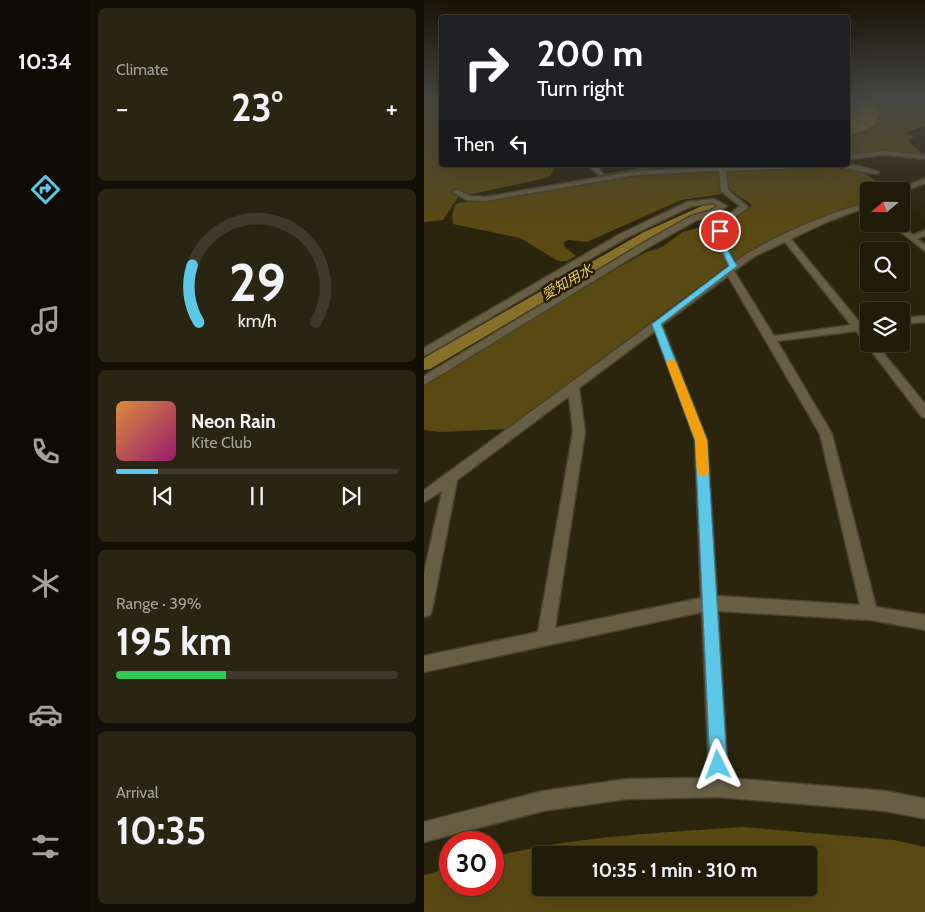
<!DOCTYPE html>
<html lang="en">
<head>
<meta charset="utf-8">
<style>
	body { margin:0; font-family:Cabin,"Noto Sans JP",sans-serif; background:#292513; color:#f1f3f6; height:100vh; display:flex; flex-direction:column; font-size:19px; white-space:nowrap }
	* { box-sizing:border-box; margin:0 }
	p { font-size:16px; color:#a2a19c }
	.icon { flex:none; width:28px; height:28px; fill:none; stroke:currentColor; stroke-width:2; stroke-linecap:round; stroke-linejoin:round }
	.map { position:relative; flex:1; overflow:hidden }
	.side { display:flex; flex-direction:column; gap:8px; padding:8px; background:#120f06; width:334px }
	.side>* { flex:none }
	.hud { position:absolute; left:15px; top:15px; width:411px; height:152px; border-radius:5px; box-shadow:0 5px 20px #0002,0 0 0 1px #3e3a2b; background:#202124; color:#fff; overflow:hidden }
	.needle { width:32px; rotate:250deg }
	.fabs { position:absolute; left:436px; top:182px; display:grid; gap:10px }
	.fabs a { display:grid; place-items:center; width:50px; height:50px; border-radius:5px; background:#211c0a; box-shadow:0 5px 20px #0002,0 0 0 1px #3e3a2b; font-size:25px }
	.speed { position:absolute; left:15px; top:831px; display:flex; gap:10px; font-size:25px; font-weight:700; text-align:center }
	.speed>* { display:grid; place-content:center; width:65px; height:65px; border-radius:50%; background:#211c0a; box-shadow:0 5px 20px #0002,0 0 0 1px #3e3a2b; line-height:1 }
	.speed .limit { border:8px solid #d22; background:#fff; color:#111 }
	.pin { position:absolute; display:grid; place-items:center; width:42px; height:42px; color:#fff; margin:-21px; border:2px solid #fff; border-radius:50%; box-shadow:0 1px 5px #0007 }
	.me { position:absolute; width:55px; margin:-28px; rotate:357deg; stroke-linejoin:round; filter:drop-shadow(0 0 4px #0008) }
	.turn { display:flex; align-items:center; gap:18px; height:105px; padding:0 15px; font-size:22px }
	.turn .icon { width:65px; height:65px; stroke-width:2.5 }
	.turn b { display:block; font-size:35px; line-height:42px }
	.then { display:flex; align-items:center; height:48px; padding:0 15px; background:#0003; gap:10px; font-size:19px }
	.big { font-size:38px; font-weight:700; line-height:1.1 }
	.side .widget { flex:1; display:flex; flex-direction:column; justify-content:center; gap:8px; min-width:0; padding:0 18px; border-radius:8px; background:#292513 }
	.side .dial { align-items:center; gap:0 }
	.dial svg { height:130px; overflow:visible; fill:none; stroke:#3e3a2b; stroke-width:7; stroke-linecap:round; text-anchor:middle }
	.dial text { fill:#f1f3f6; stroke:none }
	.song { display:flex; align-items:center; gap:15px }
	.cover { width:60px; height:60px; border-radius:8px; background:linear-gradient(135deg,hsl(30 70% 55%),hsl(320 70% 35%)) }
	.played { height:5px; border-radius:2px; background:linear-gradient(90deg,#5dc7e8 15%,#3e3a2b 15%) }
	.keys { display:flex; justify-content:space-around; direction:ltr }
	.heat { display:flex; justify-content:space-between; align-items:center; font-size:28px; direction:ltr }
	.charge { height:8px; border-radius:4px; background:linear-gradient(90deg,#34c759 39%,#3e3a2b 0) }
	.trip { position:absolute; left:108px; top:846px; width:285px; height:50px; border-radius:5px; background:#211c0a; box-shadow:0 5px 20px #0002,0 0 0 1px #3e3a2b; font-weight:700; line-height:50px; text-align:center }
	main { display:flex; flex:1; min-height:0 }
	.menu { display:flex; flex-direction:column; width:90px; justify-content:space-around; align-items:center; background:#0d0b04; color:#a2a19c }
	.menu .icon { width:35px; height:35px }
	.menu .on { color:#5dc7e8 }
	.menu b { font-size:22px; color:#f1f3f6 }
	.map>svg:first-child { display:block }
</style>
</head>
<body>
<main>
<nav class="menu">
<b>10:34</b>
<svg class="icon on" aria-label="directions" viewBox="0 0 24 24"><path d="M12 3l9 9-9 9-9-9zM9 14v-3h6M13 9l2 2-2 2"/></svg>
<svg class="icon" aria-label="music" viewBox="0 0 24 24"><path d="M9 18V5l10-2v13"/><circle cx="6" cy="18" r="3"/><circle cx="16" cy="16" r="3"/></svg>
<svg class="icon" aria-label="phone" viewBox="0 0 24 24"><path d="M5 4h4l2 5-3 2q2 4 5 5l2-3 5 2v4C11 20 4 13 5 4z"/></svg>
<svg class="icon" aria-label="climate" viewBox="0 0 24 24"><path d="M12 3v18M4 7l16 10M4 17L20 7"/></svg>
<svg class="icon" aria-label="car" viewBox="0 0 24 24"><path d="M5 17H2v-5l4-1 3-4h7l3 4 3 1v5h-3M9 17h6M6 11h13"/><circle cx="7" cy="17" r="2"/><circle cx="17" cy="17" r="2"/></svg>
<svg class="icon" aria-label="filters" viewBox="0 0 24 24"><path d="M4 7h16M4 17h16"/><circle cx="9" cy="7" r="2"/><circle cx="15" cy="17" r="2"/></svg>
</nav>
<section class="side">
<div class="widget"><p>Climate</p>
<div class="heat"><a>−</a><b class="big">23°</b><a>+</a></div>
</div>
<div class="widget dial"><svg viewBox="0 0 100 80">
<path d="M14 69A42 42 0 1 1 86 69"/>
<path d="M14 69A42 42 0 0 1 10 34" stroke="#5dc7e8"/>
<text x="50" y="56" font-size="32" font-weight="700">29</text>
<text x="50" y="72" font-size="11">km/h</text>
</svg></div>
<div class="widget">
<div class="song"><i class="cover"></i><div><b>Neon Rain</b><p>Kite Club</p></div></div>
<div class="played"></div>
<div class="keys"><svg class="icon" aria-label="previous" viewBox="0 0 24 24"><path d="M18 5L8 12l10 7zM5 5v14"/></svg><svg class="icon" aria-label="pause" viewBox="0 0 24 24"><path d="M8 5v14M16 5v14"/></svg><svg class="icon" aria-label="next" viewBox="0 0 24 24"><path d="M6 5l10 7-10 7zM19 5v14"/></svg></div>
</div>
<div class="widget"><p>Range · 39%</p><b class="big">195 km</b><div class="charge"></div></div>
<div class="widget"><p>Arrival</p><b class="big">10:35</b></div>
</section>
<div class="map">
<svg width="502" height="912" viewBox="0 0 502 912">
	<rect width="100%" height="100%" fill="#2c250e"/>
	<path fill="#594913" fill-rule="evenodd" d="M0,95H17L18,165H132L126,177L34,197L19,220L0,222Z
		M456,95H501V126L482,132L490,137L485,139V142L496,152V153L460,152L424,155V135L441,130L451,125L456,111L450,104L451,99L448,98H456Z
		M234,165H304L222,169L182,175L179,174Z
		M404,167C430,168 443,168 459,191H445V200L346,242L310,262L303,248L300,230L312,218L328,205L305,189L302,171Z
		M295,171L299,194L257,200L163,242L144,240L140,242V246L152,256L143,261H134L96,238L29,224L28,215L31,205L35,203L214,174Z
		M300,221C287,239 297,246 305,265L82,429L17,432L0,430V385L180,276L222,252L238,247L258,232Z
		M319,827L470,840L501,847V912H0V875L26,868V885H69V857C151,836 235,833 319,827ZM116,855H384V888H116Z"/>
	<path fill="#86712a" d="M424,95H449L447,96L451,99L450,104L456,111L451,125L441,130L424,135Z"/>
	<g fill="none" stroke-linecap="round" stroke-linejoin="round">
		<path fill="#86712a" fill-rule="evenodd" d="M289,201L295,204L293,206L228,238L6,369L0,370V358L220,232Z"/>
		<defs>
			<path id="minor" d="M462,151L502,155V159L462,155L424,159V155Z
				M165,165H172L179,174L174,175Z
				M351,165H400L397,167L302,171L304,190L324,207C319,212 312,215 307,220C296,233 304,249 311,262C344,238 405,213 445,202V206L403,222L367,239L437,324L445,323V329H441L445,334V344H452L502,405V418L498,417L432,331L353,341L408,434L452,607L502,615V630L446,620L294,611L304,778L462,791L502,799V819L462,811L295,797L203,799L119,811L0,842V822L119,791L203,779L285,778L278,612L0,672V656L114,632L149,432L145,396L33,480L8,610L6,615L0,617V573L18,491L0,502V490L305,267C288,239 289,225 316,206L297,191L295,171L212,175L61,201L43,200L29,192L33,190L47,196L61,197L212,171ZM361,242L427,325L350,336L310,271L331,256ZM304,276L396,434L436,605L293,596L283,440L238,325ZM231,331L271,440L277,598L131,628L161,432L155,388Z
				M401,165L435,166L455,172L452,174Z
				M502,178V183L478,192L470,191Z
				M290,199L303,206L291,215L273,220L225,247L0,385V376L219,243L267,216L285,211L294,206L289,203L268,206L202,238L4,354L0,355V348L196,234L263,202Z
				M467,224H475L489,235L502,230V235L493,239L502,245V252Z
				M502,316V322L478,324V318Z"/>
		</defs>
		<use href="#minor" stroke="#49422d" stroke-width="3"/>
		<use href="#minor" fill="#675e43" fill-rule="evenodd"/>
	</g>
	<linearGradient id="sky" x2="0" y2="1"><stop stop-color="#181408"/><stop offset="0.43" stop-color="#454641"/><stop offset="1" stop-color="#454641" stop-opacity="0"/></linearGradient>
	<rect width="502" height="223" fill="url(#sky)"/>
	<path fill="#5dc7e8" stroke="#3c8197" d="M294,229L300,231C298,243 307,256 313,266L237,324L283,440L303,765L300,771L294,773L288,771L286,765L271,440L228,324L305,266L292,235Z"/>
	<path fill="#f59e0b" d="M247,359L252,362L283,440L285,473L279,477L273,473L271,440L242,362Z"/>
	<g text-anchor="middle" dominant-baseline="central" stroke-width="5" stroke-linejoin="round" paint-order="stroke">
		<g font-size="14" font-style="italic" fill="#ebcb6a" stroke="#231b05">
			<text transform="translate(143 282) rotate(-30)">愛知用水</text>
		</g>
	</g>
</svg>
<div class="fabs">
<a><svg class="needle" viewBox="-14 -14 28 28"><path d="M0-13l5 13h-10z" fill="#e53935"/><path d="M0 13l5-13h-10z" fill="#a2a19c"/></svg></a>
<a><svg class="icon" aria-label="search" viewBox="0 0 24 24"><circle cx="10" cy="10" r="6"/><path d="M15 15l6 6"/></svg></a>
<a><svg class="icon" aria-label="layers" viewBox="0 0 24 24"><path d="M12 4l9 5-9 5-9-5zM3 14l9 5 9-5"/></svg></a>
</div>
<div class="speed"><div class="limit">30</div></div>
<div class="pin" style="left:296px;top:231px;background:#d93025"><svg class="icon" aria-label="arrive" viewBox="0 0 24 24"><path d="M6 21V4h12l-3 4 3 4H6"/></svg></div>
<svg class="me" style="left:294px;top:765px" viewBox="-20 -20 40 40"><path d="M0-17L14 15 0 8-14 15z" fill="#5dc7e8" stroke="#fff" stroke-width="4"/></svg>
<div class="trip">10:35 · 1 min · 310 m</div>
<div class="hud">
<div class="turn"><svg class="icon" aria-label="right" viewBox="0 0 24 24"><path d="M7 20v-9h11M14 6l5 5-5 5"/></svg><div><b>200 m</b>Turn right</div></div>
<div class="then">Then<svg class="icon" aria-label="left" viewBox="0 0 24 24"><path d="M17 20v-9H6M10 6l-5 5 5 5"/></svg></div>
</div>
</div>
</main>
</body>
</html>
